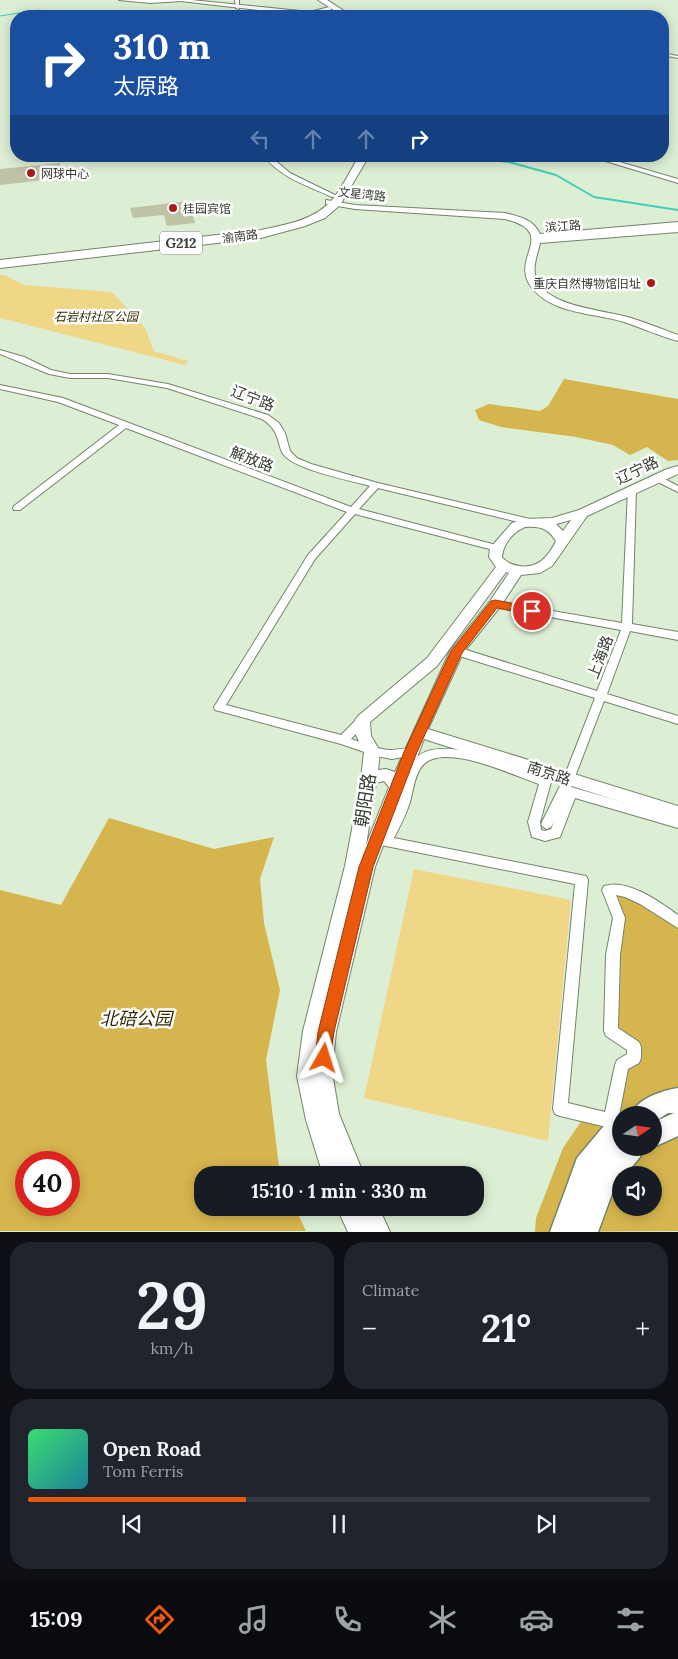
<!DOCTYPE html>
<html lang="en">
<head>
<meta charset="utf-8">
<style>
	body { margin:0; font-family:Lora,"Noto Sans SC",serif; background:#20242c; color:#f1f3f6; height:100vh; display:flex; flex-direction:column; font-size:19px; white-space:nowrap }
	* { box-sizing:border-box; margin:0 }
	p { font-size:16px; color:#9ea1a6 }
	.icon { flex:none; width:28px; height:28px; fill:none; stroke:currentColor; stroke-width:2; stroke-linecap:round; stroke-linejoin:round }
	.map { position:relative; height:1232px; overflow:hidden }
	.side { display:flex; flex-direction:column; gap:10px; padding:10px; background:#0d0f14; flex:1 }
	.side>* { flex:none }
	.hud { position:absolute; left:10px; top:10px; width:659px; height:152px; border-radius:20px; box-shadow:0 2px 12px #0003; background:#1a4fa0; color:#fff; overflow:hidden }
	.needle { width:32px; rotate:77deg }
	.tools { position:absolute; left:612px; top:1106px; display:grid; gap:10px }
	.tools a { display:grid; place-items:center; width:50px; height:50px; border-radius:50%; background:#171b24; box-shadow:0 2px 12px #0003; font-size:25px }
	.speed { position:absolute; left:15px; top:1151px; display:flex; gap:10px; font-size:25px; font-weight:700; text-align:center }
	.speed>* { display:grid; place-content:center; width:65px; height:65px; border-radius:50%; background:#171b24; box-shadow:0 2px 12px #0003; line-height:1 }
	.speed .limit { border:8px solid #d22; background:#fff; color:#111 }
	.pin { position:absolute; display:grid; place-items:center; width:42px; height:42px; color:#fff; margin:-21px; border:2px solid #fff; border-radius:50%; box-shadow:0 1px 5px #0007 }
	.me { position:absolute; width:55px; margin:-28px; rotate:6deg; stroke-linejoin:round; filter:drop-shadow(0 0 4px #0008) }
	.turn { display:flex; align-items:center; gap:18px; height:105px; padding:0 20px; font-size:22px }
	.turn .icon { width:65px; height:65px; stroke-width:2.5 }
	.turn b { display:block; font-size:35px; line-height:42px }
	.lanes { display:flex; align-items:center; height:48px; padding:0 20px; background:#0003; justify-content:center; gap:25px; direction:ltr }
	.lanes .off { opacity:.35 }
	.big { font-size:38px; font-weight:700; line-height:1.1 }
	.side .tile { flex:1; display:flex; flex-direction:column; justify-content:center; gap:8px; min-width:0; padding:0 18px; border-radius:20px; background:#20242c }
	.side .dial { align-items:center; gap:0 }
	.dial b { font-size:65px; line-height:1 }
	.song { display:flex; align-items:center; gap:15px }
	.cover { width:60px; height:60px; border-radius:8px; background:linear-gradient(135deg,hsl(140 70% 55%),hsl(190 70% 35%)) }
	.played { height:5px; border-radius:2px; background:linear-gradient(90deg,#ea580c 35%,#363941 35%) }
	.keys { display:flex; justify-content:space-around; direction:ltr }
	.heat { display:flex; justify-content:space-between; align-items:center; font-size:28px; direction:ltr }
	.side .tiles { flex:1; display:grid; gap:10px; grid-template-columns:1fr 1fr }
	.tile:last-child { grid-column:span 2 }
	.trip { position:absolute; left:194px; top:1166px; width:290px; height:50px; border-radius:20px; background:#171b24; box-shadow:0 2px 12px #0003; font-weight:700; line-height:50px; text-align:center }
	.dock { display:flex; height:80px; justify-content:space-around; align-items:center; background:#090b0e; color:#9ea1a6 }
	.dock .icon { width:35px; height:35px }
	.dock .active { color:#ea580c }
	.dock b { font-size:22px; color:#f1f3f6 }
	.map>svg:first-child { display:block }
</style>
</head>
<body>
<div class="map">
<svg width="678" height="1232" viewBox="0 0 678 1232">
	<rect width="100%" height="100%" fill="#dceed3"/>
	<path fill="#f0d788" d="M0,275H5L24,285L112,292L145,328L154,351L188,361L185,365L0,318Z
		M414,869L571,900L548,1141L364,1098Z"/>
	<path fill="#d5b54e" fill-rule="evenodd" d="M564,379L678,399V460L668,461L647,447L630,455L613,445L576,437L501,427L479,420L475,410L489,404L540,411L548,406Z
		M109,818L214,849L274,837L260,879L264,923L280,990L266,1060L280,1175H202V1208H295L306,1231H0V890L61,905ZM69,1162V1205H26V1162Z
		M616,889L678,922V1231L535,1232L536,1218L563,1148L582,1120L613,1122L625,1067L637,1061L615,1029L622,918L608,890ZM621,1115H654V1148H621ZM621,1175H654V1208H621Z"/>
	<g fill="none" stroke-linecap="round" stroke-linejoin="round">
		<path stroke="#3ecfb5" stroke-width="1" d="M0,16L39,10L61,16"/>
		<path stroke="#3ecfb5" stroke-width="2" d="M451,156L509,162L556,175L594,197L678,210"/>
	</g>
	<path fill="#bfc3a5" d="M60,163L63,178L0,185V169Z
		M188,201L195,223L167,226L164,215L133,218L130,208Z"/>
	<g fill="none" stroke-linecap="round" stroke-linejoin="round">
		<defs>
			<path id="street" d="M119,0H181L182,1L150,3Z
				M235,0H239V9L236,8Z
				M662,53L678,56V58L662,55Z
				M264,156H270L290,173L337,196L332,197C308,186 281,178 264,156Z
				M589,156H599L678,179V183Z
				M0,350L24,357L51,370L70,374H108L168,384L268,415L279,423L285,433L290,451L297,458L311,464L378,483L534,520L536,522L531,525L378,488L359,509L500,546L502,548L497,551L355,514L315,559L226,705L341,735L359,717H367L369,720L351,739C364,743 376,749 390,750C398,750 407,747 414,749L416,752L414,755L392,759L376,756L341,744L219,711L215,710L214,707L308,555L347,512L126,428L20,510H14L13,508L14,506L119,425L58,402L0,389V385L63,398L351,507L370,486C349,480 295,470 283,454C281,451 280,447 279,443C276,431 272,426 262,419L167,388L108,378H70L49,374L0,354Z
				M657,475L678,486V492L654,480L653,478L654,476Z
				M632,487L636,490L632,624L678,632V640L630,631L607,694L678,716V724L604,701L571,787L678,818V828L575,798L560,837L545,841L532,837L528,822L539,784C514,776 438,738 420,769C414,779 413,791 410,802C406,815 400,826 394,838L586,876L588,880L568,1103L605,1112L615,1065L617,1060L627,1054V1050L606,1036L604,1031L606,955L613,918L602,890L604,886C627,878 660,902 678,915V928L640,904L625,897L616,895L625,918L620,955L618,1028L639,1042L641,1047V1058L639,1063L628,1069L618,1121L616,1126L611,1128L560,1116L555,1114L553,1109L575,884L386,846L382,845L380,841C386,829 392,818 396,806C402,791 403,773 414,760C439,730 520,769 549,779L551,782L540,822L541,830L545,831L551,829L554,822L551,827L547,829L543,827L541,824L563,780L595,698L453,654L452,651L457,647L597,691L621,630L495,607L490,604L495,601L622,623L628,490Z"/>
			<path id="secondary" d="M172,0H191L310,12L329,7L332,9L310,16Z
				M326,200L355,205L505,213C520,217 533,219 540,234L678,222V232L540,243C537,257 530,271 539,284C555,308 605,310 631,318C647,323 662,329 678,335V341C659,336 642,328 624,322C595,313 552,314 532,288C508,258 560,233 505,219L355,209L326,204Z
				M678,466V474L587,516L552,566L540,573L521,575L500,607L463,653L428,729L678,806V820L424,739L375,867L336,1032L332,1072L339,1114L364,1175H323L306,1120L297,1076L303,1031L345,866L360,787L364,752L355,733V720L358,716L427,658L496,567L489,557L490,548L512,523L525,519L552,518L579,510L667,469ZM571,520L563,531L556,524ZM525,527C540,526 548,528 556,541C548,557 538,569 519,566C512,565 506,562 502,557C503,544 513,532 525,527ZM506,572L509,573L490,601L450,651L395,772L386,769L378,770L380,751L371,736L370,722L437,666ZM384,781L389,787L366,845L376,783Z
				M337,1208H379L390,1232H348Z"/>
			<path id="primary" d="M678,1088V1136L654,1147V1122L674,1113H668L654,1122V1115H631C638,1098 661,1091 678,1088Z
				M621,1115V1148H643L640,1157L625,1175H621V1180L613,1191L598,1232H550L577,1158L608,1121Z"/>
			<path id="highway" d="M318,0H327L352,16H343Z
				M359,156H369L340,205L325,218L305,226L261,238L0,268V260L261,230C285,225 315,220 332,200C343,187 350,171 359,156Z"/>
		</defs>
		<use href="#street" stroke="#73846b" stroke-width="2"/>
		<use href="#secondary" stroke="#73846b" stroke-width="2"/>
		<use href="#primary" stroke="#73846b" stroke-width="3"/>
		<use href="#highway" stroke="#73846b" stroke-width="2"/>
		<use href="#street" fill="#fff" fill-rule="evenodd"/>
		<use href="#secondary" fill="#fff" fill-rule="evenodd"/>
		<use href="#primary" fill="#fff" fill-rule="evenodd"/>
		<use href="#highway" fill="#fff" fill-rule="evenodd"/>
	</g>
	<path fill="#ea580c" stroke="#983908" d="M495,600L532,607L538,611L532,615L497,608L462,653L417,752L373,867L334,1032L329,1064L324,1066L318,1064L315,1058L318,1032L359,867L404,752L451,651L491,601Z"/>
	<g fill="#ab1919" stroke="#fff" stroke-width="2">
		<circle cx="31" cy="173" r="5"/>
		<circle cx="173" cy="208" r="5"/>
		<circle cx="651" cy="283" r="5"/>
	</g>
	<g text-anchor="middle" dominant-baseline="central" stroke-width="5" stroke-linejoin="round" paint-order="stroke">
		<g font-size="12" fill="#353c31" stroke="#fff" text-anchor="start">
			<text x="41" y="173">网球中心</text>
			<text x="183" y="208">桂园宾馆</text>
			<text x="641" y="283" text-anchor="end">重庆自然博物馆旧址</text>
		</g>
		<g font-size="12" fill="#353c31" stroke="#fff">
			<text transform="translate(362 194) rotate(6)">文星湾路</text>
			<text transform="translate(563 226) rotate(-4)">滨江路</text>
			<text transform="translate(240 236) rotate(-7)">渝南路</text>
		</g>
		<g font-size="12" font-style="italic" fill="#372a00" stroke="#fff">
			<text x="96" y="316">石岩村社区公园</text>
		</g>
		<rect fill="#fff" stroke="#72766f" stroke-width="1" x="160" y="231.5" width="42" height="23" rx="4"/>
		<g font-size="14" font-weight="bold" fill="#353c31">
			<text x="181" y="243">G212</text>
		</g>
		<g font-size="15" fill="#353c31" stroke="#fff">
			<text transform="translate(253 398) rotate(21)">辽宁路</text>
			<text transform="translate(252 459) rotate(21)">解放路</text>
			<text transform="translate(637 470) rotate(-25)">辽宁路</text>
			<text transform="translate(600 657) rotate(-69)">上海路</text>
			<text transform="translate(549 773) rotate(18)">南京路</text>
		</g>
		<g font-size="18" fill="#353c31" stroke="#fff">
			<text transform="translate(365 800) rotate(-81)">朝阳路</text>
		</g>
		<g font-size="18" font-style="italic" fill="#372a00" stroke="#fff">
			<text x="136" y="1018">北碚公园</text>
		</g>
	</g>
</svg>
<div class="tools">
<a><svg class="needle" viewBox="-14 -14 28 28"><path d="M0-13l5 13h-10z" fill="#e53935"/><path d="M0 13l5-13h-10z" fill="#9ea1a6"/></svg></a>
<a><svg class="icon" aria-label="sound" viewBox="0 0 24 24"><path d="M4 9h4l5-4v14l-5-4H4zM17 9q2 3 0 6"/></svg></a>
</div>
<div class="speed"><div class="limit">40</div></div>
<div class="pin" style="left:532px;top:611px;background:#d93025"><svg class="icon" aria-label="arrive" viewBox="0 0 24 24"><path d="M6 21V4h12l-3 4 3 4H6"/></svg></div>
<svg class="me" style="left:324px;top:1058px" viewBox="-20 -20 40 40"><path d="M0-17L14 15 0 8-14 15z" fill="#ea580c" stroke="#fff" stroke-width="4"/></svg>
<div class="trip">15:10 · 1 min · 330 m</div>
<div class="hud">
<div class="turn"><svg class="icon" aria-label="right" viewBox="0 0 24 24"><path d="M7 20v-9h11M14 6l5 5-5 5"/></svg><div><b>310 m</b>太原路</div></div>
<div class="lanes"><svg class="icon off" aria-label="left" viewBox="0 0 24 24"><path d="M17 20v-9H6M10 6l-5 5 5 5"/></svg><svg class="icon off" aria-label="ahead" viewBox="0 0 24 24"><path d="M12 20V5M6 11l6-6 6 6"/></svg><svg class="icon off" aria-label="ahead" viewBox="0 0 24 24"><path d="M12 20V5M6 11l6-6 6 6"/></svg><svg class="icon" aria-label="right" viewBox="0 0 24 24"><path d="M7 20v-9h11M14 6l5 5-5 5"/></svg></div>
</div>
</div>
<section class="side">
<div class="tiles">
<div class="tile dial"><b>29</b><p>km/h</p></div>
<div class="tile"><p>Climate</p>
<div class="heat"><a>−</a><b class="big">21°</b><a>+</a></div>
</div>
<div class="tile">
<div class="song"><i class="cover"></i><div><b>Open Road</b><p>Tom Ferris</p></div></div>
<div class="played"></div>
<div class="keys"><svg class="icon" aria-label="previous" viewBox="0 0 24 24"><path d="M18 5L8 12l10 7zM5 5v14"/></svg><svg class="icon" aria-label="pause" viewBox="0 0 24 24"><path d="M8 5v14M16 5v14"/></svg><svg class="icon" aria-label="next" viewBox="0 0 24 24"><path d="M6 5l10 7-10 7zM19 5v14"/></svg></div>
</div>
</div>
</section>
<nav class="dock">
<b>15:09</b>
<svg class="icon active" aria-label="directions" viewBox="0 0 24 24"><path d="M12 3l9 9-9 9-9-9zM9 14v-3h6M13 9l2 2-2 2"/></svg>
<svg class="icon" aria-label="music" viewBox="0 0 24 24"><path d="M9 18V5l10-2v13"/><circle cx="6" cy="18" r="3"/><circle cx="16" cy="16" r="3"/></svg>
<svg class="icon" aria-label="phone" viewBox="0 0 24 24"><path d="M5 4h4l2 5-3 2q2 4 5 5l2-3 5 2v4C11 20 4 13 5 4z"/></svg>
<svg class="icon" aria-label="climate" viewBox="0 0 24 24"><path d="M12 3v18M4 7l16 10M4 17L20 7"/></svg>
<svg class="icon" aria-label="car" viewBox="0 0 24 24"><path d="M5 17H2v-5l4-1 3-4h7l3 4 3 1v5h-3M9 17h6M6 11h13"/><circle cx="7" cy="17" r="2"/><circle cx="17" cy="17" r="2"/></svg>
<svg class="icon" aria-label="filters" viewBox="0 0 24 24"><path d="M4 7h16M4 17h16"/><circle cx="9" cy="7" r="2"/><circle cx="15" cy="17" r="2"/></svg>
</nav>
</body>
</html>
